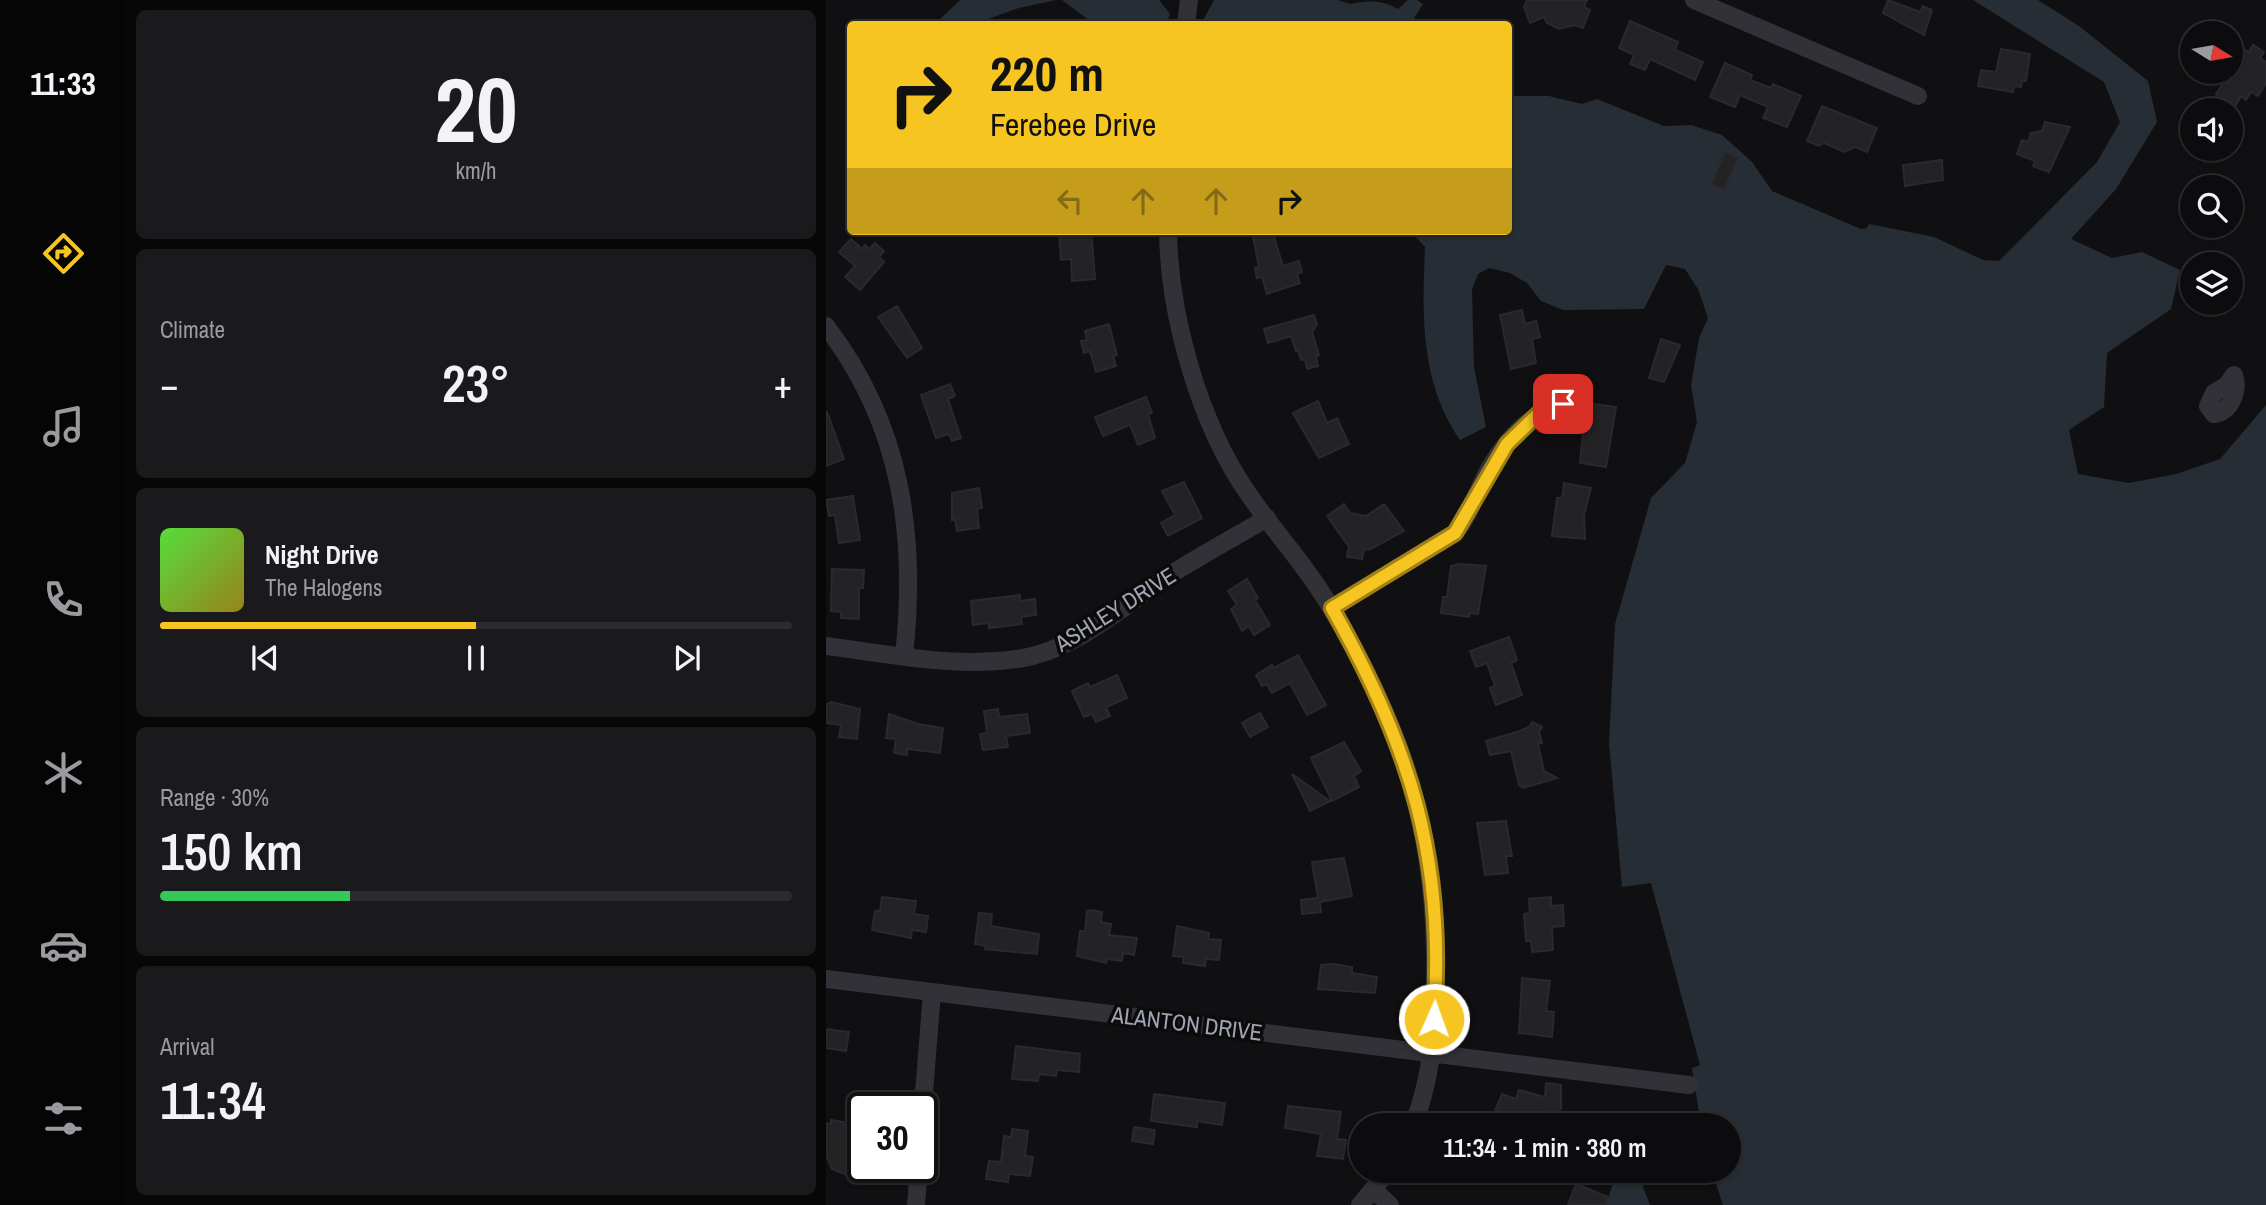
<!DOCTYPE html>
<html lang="en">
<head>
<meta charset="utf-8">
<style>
	body { margin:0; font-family:"Archivo Narrow",sans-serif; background:#1a1a1c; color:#f1f3f6; height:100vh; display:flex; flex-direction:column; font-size:26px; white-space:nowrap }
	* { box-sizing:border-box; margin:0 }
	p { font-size:23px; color:#9a9b9e }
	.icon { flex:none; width:38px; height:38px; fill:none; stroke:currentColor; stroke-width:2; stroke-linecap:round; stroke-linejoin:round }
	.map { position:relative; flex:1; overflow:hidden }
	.panel { display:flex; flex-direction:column; gap:10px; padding:10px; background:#070708; width:700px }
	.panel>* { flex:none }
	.guide { position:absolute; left:21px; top:21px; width:665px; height:214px; border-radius:7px; box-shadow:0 2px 5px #0004,0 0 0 2px #2c2c2e; background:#f7c522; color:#111; overflow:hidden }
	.needle { width:46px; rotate:101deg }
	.fabs { position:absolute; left:1354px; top:21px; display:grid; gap:14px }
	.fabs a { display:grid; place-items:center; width:63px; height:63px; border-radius:50%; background:#0c0c0e; box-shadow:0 2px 5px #0004,0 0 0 2px #2c2c2e; font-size:35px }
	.speed { position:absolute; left:21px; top:1092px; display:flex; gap:14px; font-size:35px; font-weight:700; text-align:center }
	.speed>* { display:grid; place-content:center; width:91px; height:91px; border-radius:50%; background:#0c0c0e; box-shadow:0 2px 5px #0004,0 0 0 2px #2c2c2e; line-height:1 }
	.speed .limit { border:4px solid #111; border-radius:10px; background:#fff; color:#111 }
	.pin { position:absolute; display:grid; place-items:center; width:60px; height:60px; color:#fff; margin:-30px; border-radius:14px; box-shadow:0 4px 10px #0006 }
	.me { position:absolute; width:77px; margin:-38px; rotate:2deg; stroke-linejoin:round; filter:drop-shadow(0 0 5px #0008) }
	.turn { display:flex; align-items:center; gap:24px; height:147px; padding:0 28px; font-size:32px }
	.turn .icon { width:91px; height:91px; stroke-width:2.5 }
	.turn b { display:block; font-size:49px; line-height:60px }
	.lanes { display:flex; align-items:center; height:66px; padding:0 28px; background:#0003; justify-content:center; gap:35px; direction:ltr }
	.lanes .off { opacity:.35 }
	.big { font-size:52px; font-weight:600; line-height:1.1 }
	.panel .widget { flex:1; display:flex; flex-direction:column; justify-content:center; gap:10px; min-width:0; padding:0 24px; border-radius:10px; background:#1a1a1c }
	.panel .dial { align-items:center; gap:0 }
	.dial b { font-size:91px; line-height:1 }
	.song { display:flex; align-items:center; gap:21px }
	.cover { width:84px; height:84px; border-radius:10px; background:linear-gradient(135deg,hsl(110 70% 55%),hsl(50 70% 35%)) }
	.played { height:7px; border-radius:4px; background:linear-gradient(90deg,#f7c522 50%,#2c2c2e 50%) }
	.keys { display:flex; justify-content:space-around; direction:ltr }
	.heat { display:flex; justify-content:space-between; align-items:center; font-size:38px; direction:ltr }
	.charge { height:10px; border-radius:5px; background:linear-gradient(90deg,#34c759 30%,#2c2c2e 0) }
	.trip { position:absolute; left:523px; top:1113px; width:392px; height:70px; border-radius:35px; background:#0c0c0e; box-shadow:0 2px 5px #0004,0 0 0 2px #2c2c2e; font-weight:600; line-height:70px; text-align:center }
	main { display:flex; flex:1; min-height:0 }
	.tabs { display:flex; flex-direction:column; width:126px; justify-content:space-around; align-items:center; background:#050506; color:#9a9b9e }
	.tabs .icon { width:49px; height:49px }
	.tabs .selected { color:#f7c522 }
	.tabs b { font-size:32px; color:#f1f3f6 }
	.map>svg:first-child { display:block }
</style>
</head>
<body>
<main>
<nav class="tabs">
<b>11:33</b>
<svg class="icon selected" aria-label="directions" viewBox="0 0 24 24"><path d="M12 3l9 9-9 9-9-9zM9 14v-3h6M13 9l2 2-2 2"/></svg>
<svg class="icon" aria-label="music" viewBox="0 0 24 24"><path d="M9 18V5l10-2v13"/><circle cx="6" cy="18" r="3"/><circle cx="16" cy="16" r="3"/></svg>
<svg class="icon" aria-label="phone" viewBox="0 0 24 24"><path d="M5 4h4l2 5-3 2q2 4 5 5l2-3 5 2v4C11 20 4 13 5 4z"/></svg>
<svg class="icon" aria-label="climate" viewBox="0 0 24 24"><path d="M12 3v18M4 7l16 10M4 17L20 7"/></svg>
<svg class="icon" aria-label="car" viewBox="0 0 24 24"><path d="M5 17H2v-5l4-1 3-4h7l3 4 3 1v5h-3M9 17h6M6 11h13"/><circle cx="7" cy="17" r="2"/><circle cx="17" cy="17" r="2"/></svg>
<svg class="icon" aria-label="filters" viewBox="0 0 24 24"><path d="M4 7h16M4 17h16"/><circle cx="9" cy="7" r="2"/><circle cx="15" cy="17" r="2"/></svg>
</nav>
<section class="panel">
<div class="widget dial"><b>20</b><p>km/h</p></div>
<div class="widget"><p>Climate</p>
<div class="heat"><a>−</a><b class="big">23°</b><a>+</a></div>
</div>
<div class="widget">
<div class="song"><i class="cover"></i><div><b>Night Drive</b><p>The Halogens</p></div></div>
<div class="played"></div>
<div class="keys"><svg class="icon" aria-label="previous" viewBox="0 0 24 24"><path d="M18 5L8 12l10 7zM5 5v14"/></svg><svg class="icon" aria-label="pause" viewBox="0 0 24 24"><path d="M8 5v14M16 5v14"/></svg><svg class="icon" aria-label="next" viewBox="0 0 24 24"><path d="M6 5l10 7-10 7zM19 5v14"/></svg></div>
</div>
<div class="widget"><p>Range · 30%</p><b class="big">150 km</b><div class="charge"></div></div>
<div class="widget"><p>Arrival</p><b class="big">11:34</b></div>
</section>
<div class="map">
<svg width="1440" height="1205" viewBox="0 0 1440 1205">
	<rect width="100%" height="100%" fill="#101012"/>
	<path fill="#262d35" d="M134,0H230L193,8L148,24H109Z
		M236,0H333L344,14L340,24H268Z
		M388,0H512L524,4C541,0 557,0 572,9L582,0H591L597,4L588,18L597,24H375Z
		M1147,0H1212L1253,26L1322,81L1331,122L1290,189L1245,239L1286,258L1316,252L1354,270L1345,309L1281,353L1278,407L1243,430L1252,474L1303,483L1350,474L1394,459L1440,405V1205H897L886,1171H903V1125H875L866,1068L874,1065L825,883L796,887L783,743L789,624L825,498L859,463L871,422L865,385L873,338L882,318L872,289L859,269L840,265L818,309L737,310L715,301L701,283L684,273L663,268L652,274L646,290L648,367L660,427L634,440C594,383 596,314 599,247L584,231H682L683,96H723L756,104L771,99L838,126L865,125L896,135L926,162L946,191L1035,229L1041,228L1043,224L1108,237L1157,260L1173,261L1271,162L1294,122L1278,82Z
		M791,1171L820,1176L817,1187L824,1205H780Z"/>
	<path fill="#232326" stroke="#2a2a2e" stroke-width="2" d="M701,0H761L758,7L764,10L757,28L748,25L733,29L721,23L718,17L704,23L698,7Z
		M1062,0L1094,12L1097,6L1106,10L1098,35L1057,13Z
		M804,21L852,42L849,50L877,62L869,80L824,59L819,70L804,64L808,55L793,48Z
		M1405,41L1423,52L1427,45L1438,52L1434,58L1440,62V83L1432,96L1425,92L1420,100L1415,96L1407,110H1402L1390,94L1398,82L1402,84L1412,64L1405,59Z
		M1175,49L1204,54L1200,81H1196L1195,87L1188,86L1187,92L1152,86L1155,70L1170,72Z
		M899,63L926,75L924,80L945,88L947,84L975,96L961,127L937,118L942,107L914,95L909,107L884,97Z
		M996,106L1051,128L1041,152L1029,147L1018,152L998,143L993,146L981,141Z
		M1219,122L1244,127L1223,172L1207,166L1209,161L1191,154L1196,140L1202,142L1205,133L1216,131Z
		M899,152L912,158L898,190L885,184Z
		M1116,160L1117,180L1079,186L1077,165Z
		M233,231H265L269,279L246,281L245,259L235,260Z
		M426,231H446L457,266L473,261L476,272L471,274L474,283L441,294L436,277L431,278L429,268L433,267Z
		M25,239L36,249L39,245L43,249L49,243L58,251L53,257L58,262L34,290L19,277L29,266L13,252Z
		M71,306L96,348L81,358L52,317Z
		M696,310L699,324L710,321L714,337L706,339L710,363L685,369L674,315Z
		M488,315L491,324L486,332L493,355L490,356L492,366L481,369L479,359L475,360L472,351H470L465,336L442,343L438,329Z
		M283,324L291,355L287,356L290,366L270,372L264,351L258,353L255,341L261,340L259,331Z
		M835,339L854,345L838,382L823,378Z
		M124,384L129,396L122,399L135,438L126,441L123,434L110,438L95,395Z
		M320,397L326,413L322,414L329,438L312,445L304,425L277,436L269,417Z
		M492,401L501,423L511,418L523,444L493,458L467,413Z
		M760,403L790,407L780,467L754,463Z
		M1,412L18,459L0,466V413Z
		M358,482L376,518L342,536L335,523L349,515L336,491Z
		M738,483L765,488L758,515L759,539L726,536L731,498H736Z
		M153,488L156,508L151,509L153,528L131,531L129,519L126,520V493Z
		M27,496L34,540L13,543L9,515L3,516L0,500Z
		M518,504L524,513L540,516L558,504L578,531L543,550L538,549L536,559L521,557L523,547L501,516Z
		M633,564L660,566L652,614L644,613L643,617L615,613L617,597H621L625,566Z
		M6,569L38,570L37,588H33V619L15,618V612L5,611Z
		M421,579L432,598L429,600L444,625L428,635L423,626L416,631L405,609L411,605L402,591Z
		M194,595V601L209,599L210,615L195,617L196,624L163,628V623L147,625L145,601Z
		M683,637L691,660L685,663L696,695L670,705L664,688L669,686L661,663L650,667L644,651Z
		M472,655L500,705L481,715L464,683L446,693L441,684L436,686L430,675L446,665L448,668Z
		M291,675L301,698L280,707L284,716L270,722L266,714L258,717L246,691L262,683L264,687Z
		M5,702L34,709L31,739L13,737L15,725L0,723V705Z
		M172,709L173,717L201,714L204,733L180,736L182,747L157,750L154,734L161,733L158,711Z
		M434,713L442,727L424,737L416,723Z
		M63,714L92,724L117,728L114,753L81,749V755L68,753L70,739L60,738Z
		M706,722L716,727L713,732L716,743L712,744L718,771L731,778L697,788L693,785L685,751L664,755L660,741L691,732L703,727Z
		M518,742L535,771L528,776L533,787L506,801L485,758Z
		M466,774L504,801L484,811Z
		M680,821L686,856H680L682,873L659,875L651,823Z
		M518,858L526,896L494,902L495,912L476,914L475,900L492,898L486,862Z
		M56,897L90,901L88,914L102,916L100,932L86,930L85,938L46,930L49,911H54Z
		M725,897V906L737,905L738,926L726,927L727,950L706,952L705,941H700L698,914L704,913L703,899Z
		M265,910L276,912L275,922L285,924L283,935L311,938L308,955L297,953L296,961L281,959L280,963L251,956L254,931H259L261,911Z
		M153,913L166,914L165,926L213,934L211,954L159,949L160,946L149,944Z
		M351,926L383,933L382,939L395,940L393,960L380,959L379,966L357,963L358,957L347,956Z
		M507,964L526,967V973L551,977L549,993L492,989L495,965Z
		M696,978L724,981L720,1011L728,1012L726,1037L693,1033Z
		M0,1029L23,1032L20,1051L0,1048Z
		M190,1046L254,1054L253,1072L231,1070L230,1076L213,1074L212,1081L186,1079Z
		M720,1083L735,1085V1109L730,1113L718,1111L708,1125H684L685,1121L667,1116L676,1094L690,1099L693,1090L719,1097Z
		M328,1094L399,1103L396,1125L371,1121V1127L325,1121Z
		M462,1106L515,1112L511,1139L520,1140L517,1159L491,1156L495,1134L459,1128Z
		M5,1120L29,1124L25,1147L37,1142V1167H54L39,1182L26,1173L21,1175L6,1169L0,1155V1123L5,1124Z
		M308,1127L329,1130L327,1144L306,1141Z
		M186,1129L202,1131L199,1156L207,1157L204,1176L183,1174L182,1182L160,1179L163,1161L175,1162L178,1136L185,1137Z
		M750,1184L782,1197L779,1205H742Z"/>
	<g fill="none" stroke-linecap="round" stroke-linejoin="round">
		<path stroke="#313137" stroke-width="18" d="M868,0L1092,96
			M360,24L363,0
			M342,231C343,315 373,422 421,492C448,532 481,566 505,608C573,723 607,819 609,953C610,1011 609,1071 587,1125
			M0,326C76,425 91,536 78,656
			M1408,375C1413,390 1405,413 1388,414L1382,406L1388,393L1401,385Z
			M506,608L629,533C641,519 647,502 655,485C673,446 704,407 749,403
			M0,646C63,654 127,668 191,659C248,651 298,606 344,575C375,555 409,537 441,518
			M0,979L863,1085
			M96,1118L106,992
			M548,1190L564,1205
			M90,1205L93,1167
			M534,1205L562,1171"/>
	</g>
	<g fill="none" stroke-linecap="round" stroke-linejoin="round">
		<defs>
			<path id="route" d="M608,1019C620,859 584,746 506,608L629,533L681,444L712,414L737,404"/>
		</defs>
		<use href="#route" stroke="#a18016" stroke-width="18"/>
		<use href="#route" stroke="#f7c522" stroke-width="12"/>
	</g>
	<g text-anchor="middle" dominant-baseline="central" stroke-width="7" stroke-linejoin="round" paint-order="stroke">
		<g font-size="23" fill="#a1a4b3" stroke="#0b0b0c">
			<text transform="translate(289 609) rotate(-32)">ASHLEY DRIVE</text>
			<text transform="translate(361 1023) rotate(7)">ALANTON DRIVE</text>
		</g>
	</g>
</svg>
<div class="fabs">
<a><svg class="needle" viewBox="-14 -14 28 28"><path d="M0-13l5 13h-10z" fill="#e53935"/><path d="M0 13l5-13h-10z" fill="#9a9b9e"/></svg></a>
<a><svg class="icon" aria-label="sound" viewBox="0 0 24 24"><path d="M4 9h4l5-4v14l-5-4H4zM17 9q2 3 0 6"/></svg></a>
<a><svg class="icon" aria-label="search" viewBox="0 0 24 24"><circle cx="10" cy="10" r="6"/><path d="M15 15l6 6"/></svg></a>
<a><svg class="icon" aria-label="layers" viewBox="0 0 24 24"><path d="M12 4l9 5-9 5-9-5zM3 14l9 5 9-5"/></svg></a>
</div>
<div class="speed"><div class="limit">30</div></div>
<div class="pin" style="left:737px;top:404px;background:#d93025"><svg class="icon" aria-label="arrive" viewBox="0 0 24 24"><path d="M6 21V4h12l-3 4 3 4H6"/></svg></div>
<svg class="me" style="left:608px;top:1019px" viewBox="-20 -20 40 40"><circle r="17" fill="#f7c522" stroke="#fff" stroke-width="3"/><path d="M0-11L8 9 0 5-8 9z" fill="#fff"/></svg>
<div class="trip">11:34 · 1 min · 380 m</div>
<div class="guide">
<div class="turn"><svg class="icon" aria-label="right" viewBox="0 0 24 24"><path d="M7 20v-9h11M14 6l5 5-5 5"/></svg><div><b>220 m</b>Ferebee Drive</div></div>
<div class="lanes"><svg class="icon off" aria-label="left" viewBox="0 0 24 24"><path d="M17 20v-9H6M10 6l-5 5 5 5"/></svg><svg class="icon off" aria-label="ahead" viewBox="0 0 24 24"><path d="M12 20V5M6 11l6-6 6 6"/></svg><svg class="icon off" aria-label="ahead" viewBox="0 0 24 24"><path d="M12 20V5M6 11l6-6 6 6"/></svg><svg class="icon" aria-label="right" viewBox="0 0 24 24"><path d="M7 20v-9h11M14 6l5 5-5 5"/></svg></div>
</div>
</div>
</main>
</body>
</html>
